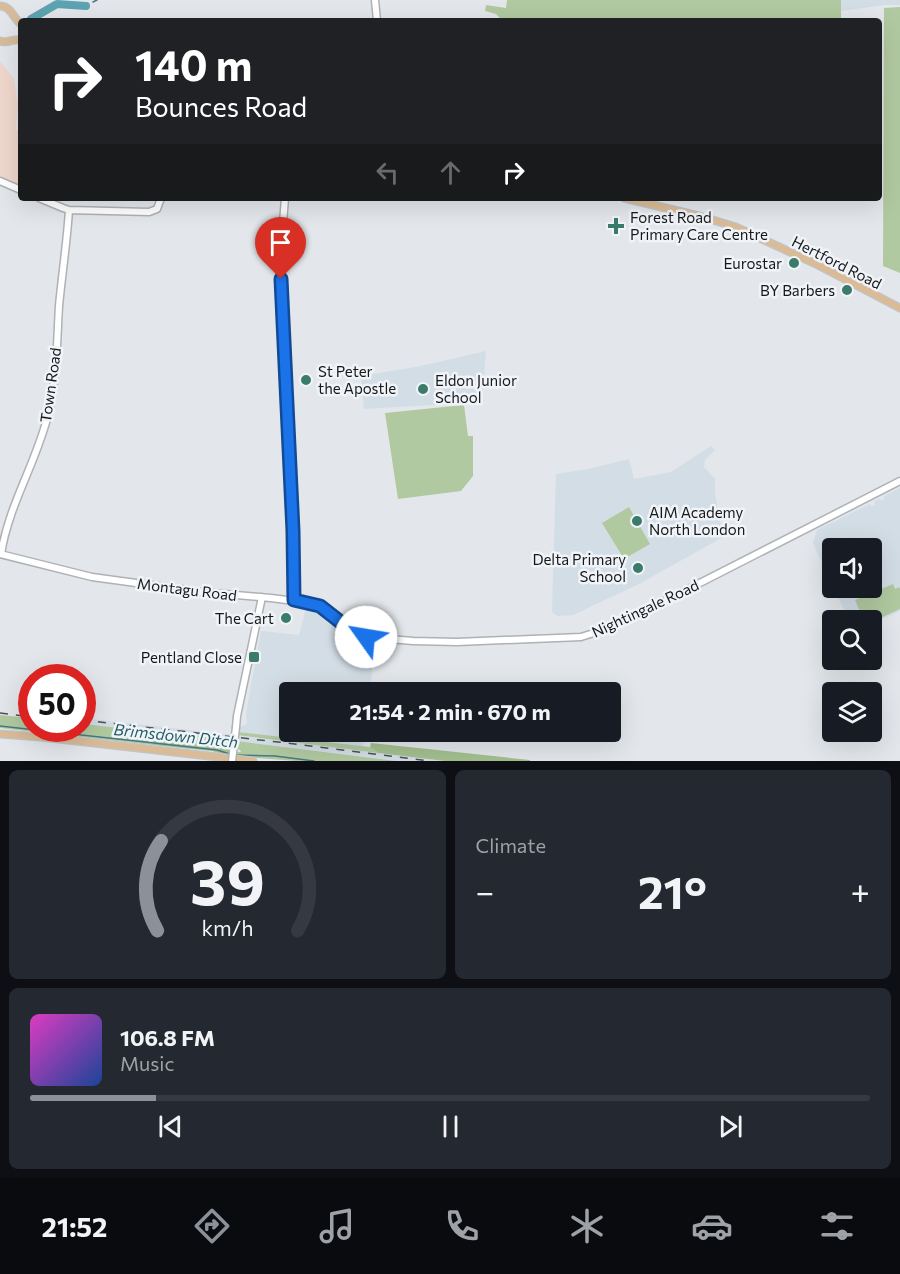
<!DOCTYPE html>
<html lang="en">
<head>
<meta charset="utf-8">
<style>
	body { margin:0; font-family:Commissioner,sans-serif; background:#242831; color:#f1f3f6; height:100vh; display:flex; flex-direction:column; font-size:22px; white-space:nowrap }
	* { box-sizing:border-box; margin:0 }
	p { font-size:20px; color:#9ea1a6 }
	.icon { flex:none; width:33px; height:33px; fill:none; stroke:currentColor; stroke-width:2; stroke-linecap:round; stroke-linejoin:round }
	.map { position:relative; height:761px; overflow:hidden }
	.panel { display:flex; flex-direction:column; gap:9px; padding:9px; background:#0d0f14; flex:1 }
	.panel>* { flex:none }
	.hud { position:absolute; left:18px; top:18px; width:864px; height:183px; border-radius:6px; box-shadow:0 6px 24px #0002; background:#202124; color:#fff; overflow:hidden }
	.tools { position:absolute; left:822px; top:538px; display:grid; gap:12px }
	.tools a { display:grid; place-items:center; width:60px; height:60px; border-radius:6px; background:#171b24; box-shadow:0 6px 24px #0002; font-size:30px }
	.speed { position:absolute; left:18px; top:664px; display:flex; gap:12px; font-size:30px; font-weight:700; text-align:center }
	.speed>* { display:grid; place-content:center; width:78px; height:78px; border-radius:50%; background:#171b24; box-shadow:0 6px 24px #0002; line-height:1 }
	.speed .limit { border:9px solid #d22; background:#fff; color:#111 }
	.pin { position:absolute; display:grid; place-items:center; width:51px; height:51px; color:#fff; margin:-62px -26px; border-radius:50% 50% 50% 0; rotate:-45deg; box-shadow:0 0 6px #0007 }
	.pin .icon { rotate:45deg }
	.me { position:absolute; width:66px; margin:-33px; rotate:302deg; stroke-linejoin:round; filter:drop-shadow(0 0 4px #0008) }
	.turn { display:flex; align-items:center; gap:21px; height:126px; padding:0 18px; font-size:27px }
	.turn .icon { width:78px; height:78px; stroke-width:2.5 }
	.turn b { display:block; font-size:42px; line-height:51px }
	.lanes { display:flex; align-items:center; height:57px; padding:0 18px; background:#0003; justify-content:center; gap:30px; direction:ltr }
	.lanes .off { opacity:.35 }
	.big { font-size:45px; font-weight:700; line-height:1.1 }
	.panel .widget { flex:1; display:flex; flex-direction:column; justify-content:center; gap:9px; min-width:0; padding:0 21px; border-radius:9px; background:#242831 }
	.panel .dial { align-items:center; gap:0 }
	.dial svg { height:156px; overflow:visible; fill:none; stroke:#363941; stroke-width:7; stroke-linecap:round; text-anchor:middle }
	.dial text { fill:#f1f3f6; stroke:none }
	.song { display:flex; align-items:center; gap:18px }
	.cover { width:72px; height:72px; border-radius:9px; background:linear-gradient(135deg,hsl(310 70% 55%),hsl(220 70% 35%)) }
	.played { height:6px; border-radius:3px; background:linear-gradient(90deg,#8c9099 15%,#363941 15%) }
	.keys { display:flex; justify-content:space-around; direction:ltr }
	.heat { display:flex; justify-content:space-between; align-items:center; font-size:33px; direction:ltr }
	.panel .tiles { flex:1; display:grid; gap:9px; grid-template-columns:1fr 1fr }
	.widget:last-child { grid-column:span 2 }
	.trip { position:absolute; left:279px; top:682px; width:342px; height:60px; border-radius:6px; background:#171b24; box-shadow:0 6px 24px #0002; font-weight:700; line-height:60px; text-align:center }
	.dock { display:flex; height:96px; justify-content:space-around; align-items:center; background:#090b0e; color:#9ea1a6 }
	.dock .icon { width:42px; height:42px }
	.dock .current { color:#8c9099 }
	.dock b { font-size:27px; color:#f1f3f6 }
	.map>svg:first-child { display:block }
</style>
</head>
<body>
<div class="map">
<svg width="900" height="761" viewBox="0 0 900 761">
	<rect width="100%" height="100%" fill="#e3e7eb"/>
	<path fill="#efd7cd" d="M0,61L14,79L18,107L16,129L21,130V186L0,176Z"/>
	<path fill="#d3dde6" d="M841,0H900V5H884L841,11Z
		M486,351L482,402L364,409L361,376L421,366Z
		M711,446L715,450L705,460L704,467L713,477H715V494L723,537L639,584L573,615L558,616L554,614L552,611L556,474L588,469L629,459L634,479L671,472Z
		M900,488V611L872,624V621H849L834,588H872V549H832V585L813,543L817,530L870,504L872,506L875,505L874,502L879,499L882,500L884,499V496Z
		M306,608L319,613L348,634L362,642L370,654L372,673L370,693H290V732H365L363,747L238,732V728L247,724L246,716L249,696L261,631L299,635Z
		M83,718L226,734L445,761H396L277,746L83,724Z"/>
	<path fill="#b1c9a0" d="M507,0H841V21H503L496,14L485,11L486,5L506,8Z
		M900,7V273L883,266L884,8Z
		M464,405L468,436H473V476L461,491L398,499L385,413Z
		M629,507L650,544L624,559L602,523Z
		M893,584L895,589L899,587L900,589V609L872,622L864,621L855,600Z
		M0,715L31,718L32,729H82L83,724L232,740L230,749L220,745H215L181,739L154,741L153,745L0,728Z
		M238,732L370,747L378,753L237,735Z
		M237,741L396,761H296L230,756V752H241L240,750L237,749Z"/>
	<path fill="#a3bf8f" d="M181,739L215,745L220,744L230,749V756L212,751L153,745L154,741Z
		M371,743L530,760V761H445L378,753L370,747Z"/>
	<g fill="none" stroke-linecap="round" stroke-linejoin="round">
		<path stroke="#487983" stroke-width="1.5" d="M93,2L97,0
			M0,726L217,750L230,754
			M234,755L275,756L314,761"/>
		<path stroke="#5da3b1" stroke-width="8" d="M31,19L57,4L86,6"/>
		<defs>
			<path id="secondary" d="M375,0L377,21
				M0,181L21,190
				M39,198L63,208L69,210L149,212L157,209L161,198
				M285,198L280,260L281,295L293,531L294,600
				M0,554L92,577L202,592L271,598L310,603L324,608L352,631L366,637L413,641L457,642L581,637L600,631L643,612L900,481
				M1,554C9,503 38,460 49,411C57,376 57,340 59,306C62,274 67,242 69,210
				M236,727L237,716L262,597"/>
			<path id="primary" d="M0,6C11,6 13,18 21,24
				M0,41C8,44 14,38 21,40
				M624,198L703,217L736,227L818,265L900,308
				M0,734L41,737L253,761"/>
		</defs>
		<use href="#secondary" stroke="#aeb2b6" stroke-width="9"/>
		<use href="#primary" stroke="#c2c3c3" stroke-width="9"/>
		<use href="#secondary" stroke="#fff" stroke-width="6"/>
		<use href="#primary" stroke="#dbbb96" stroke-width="6"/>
		<path stroke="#4f5153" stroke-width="1.5" stroke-dasharray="8 8" stroke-linecap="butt" d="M0,713L32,717
			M82,720L278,742L430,761"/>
		<defs>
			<path id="secondary-bridge" d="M232,761L236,727"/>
		</defs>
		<use href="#secondary-bridge" stroke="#aeb2b6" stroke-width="9" stroke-linecap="butt"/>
		<use href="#secondary-bridge" stroke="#fff" stroke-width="6"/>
	</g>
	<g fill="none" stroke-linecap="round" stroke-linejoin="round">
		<defs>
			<path id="route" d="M281,279L293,531L294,600L320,606L352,631L366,637"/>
		</defs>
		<use href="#route" stroke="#114b97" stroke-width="15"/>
		<use href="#route" stroke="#1a73e8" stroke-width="10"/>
	</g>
	<g fill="#3b7b69" stroke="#f0f4f8" stroke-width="2">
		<path d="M613 217h6v6h6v6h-6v6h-6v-6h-6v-6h6z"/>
		<circle cx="794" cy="263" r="6"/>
		<circle cx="847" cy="290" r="6"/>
		<circle cx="306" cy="380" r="6"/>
		<circle cx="423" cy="389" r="6"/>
		<circle cx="637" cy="521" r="6"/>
		<circle cx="638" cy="568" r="6"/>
		<circle cx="286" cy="618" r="6"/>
		<rect x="248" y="651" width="12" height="12" rx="3"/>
	</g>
	<g text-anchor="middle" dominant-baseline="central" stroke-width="5" stroke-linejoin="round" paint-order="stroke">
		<g font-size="15" fill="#161819" stroke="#f0f4f8" text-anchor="end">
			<text x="630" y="217" text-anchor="start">Forest Road<tspan x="630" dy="17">Primary Care Centre</tspan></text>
			<text x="782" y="263">Eurostar</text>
			<text x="835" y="290">BY Barbers</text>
			<text x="318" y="371" text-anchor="start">St Peter<tspan x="318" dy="17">the Apostle</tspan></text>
			<text x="435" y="380" text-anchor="start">Eldon Junior<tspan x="435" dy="17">School</tspan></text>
			<text x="649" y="512" text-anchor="start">AIM Academy<tspan x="649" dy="17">North London</tspan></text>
			<text x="626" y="559">Delta Primary<tspan x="626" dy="17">School</tspan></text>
			<text x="274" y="618">The Cart</text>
			<text x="242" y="657">Pentland Close</text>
		</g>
		<g font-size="15" fill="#161819" stroke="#f0f4f8">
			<text transform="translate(837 262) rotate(27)">Hertford Road</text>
			<text transform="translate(50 385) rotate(-82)">Town Road</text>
			<text transform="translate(187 589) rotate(7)">Montagu Road</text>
			<text transform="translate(645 608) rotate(-25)">Nightingale Road</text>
		</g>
		<g font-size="16" font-style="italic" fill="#225d67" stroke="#f0f4f8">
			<text transform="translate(176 735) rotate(6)">Brimsdown Ditch</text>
		</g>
	</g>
</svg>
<div class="tools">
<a><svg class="icon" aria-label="sound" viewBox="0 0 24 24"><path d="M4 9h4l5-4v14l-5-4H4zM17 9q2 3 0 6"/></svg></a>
<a><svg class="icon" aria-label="search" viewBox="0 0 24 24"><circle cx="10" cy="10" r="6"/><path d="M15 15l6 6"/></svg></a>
<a><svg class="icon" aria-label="layers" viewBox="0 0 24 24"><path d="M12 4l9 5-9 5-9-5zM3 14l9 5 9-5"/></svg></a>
</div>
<div class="speed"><div class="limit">50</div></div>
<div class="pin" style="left:281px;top:279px;background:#d93025"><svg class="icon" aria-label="arrive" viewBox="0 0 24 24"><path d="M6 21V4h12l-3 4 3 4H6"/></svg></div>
<svg class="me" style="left:366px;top:637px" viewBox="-20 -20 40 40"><circle r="19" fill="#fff"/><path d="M0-13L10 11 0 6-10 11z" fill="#1a73e8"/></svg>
<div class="trip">21:54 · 2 min · 670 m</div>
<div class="hud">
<div class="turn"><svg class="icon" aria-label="right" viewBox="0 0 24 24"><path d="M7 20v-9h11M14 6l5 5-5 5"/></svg><div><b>140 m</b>Bounces Road</div></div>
<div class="lanes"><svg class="icon off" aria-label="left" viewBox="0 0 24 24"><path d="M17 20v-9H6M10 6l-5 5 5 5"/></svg><svg class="icon off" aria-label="ahead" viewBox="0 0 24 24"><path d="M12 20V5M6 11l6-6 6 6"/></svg><svg class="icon" aria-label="right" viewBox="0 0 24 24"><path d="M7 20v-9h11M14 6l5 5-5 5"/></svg></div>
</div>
</div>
<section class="panel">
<div class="tiles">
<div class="widget dial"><svg viewBox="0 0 100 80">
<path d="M14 69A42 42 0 1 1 86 69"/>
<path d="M14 69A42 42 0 0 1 16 23" stroke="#8c9099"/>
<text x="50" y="56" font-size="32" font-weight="700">39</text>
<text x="50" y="72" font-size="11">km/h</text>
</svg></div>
<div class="widget"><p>Climate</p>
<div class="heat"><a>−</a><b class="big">21°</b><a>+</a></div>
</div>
<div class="widget">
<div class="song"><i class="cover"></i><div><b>106.8 FM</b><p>Music</p></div></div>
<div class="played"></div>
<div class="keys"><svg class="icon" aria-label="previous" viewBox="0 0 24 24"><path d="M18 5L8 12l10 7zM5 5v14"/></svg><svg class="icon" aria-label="pause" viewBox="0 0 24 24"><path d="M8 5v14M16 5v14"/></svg><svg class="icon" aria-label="next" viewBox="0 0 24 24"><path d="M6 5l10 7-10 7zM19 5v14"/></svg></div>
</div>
</div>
</section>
<nav class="dock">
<b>21:52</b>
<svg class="icon current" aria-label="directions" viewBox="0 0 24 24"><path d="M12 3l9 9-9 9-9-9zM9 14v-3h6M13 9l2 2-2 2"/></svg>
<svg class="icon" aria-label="music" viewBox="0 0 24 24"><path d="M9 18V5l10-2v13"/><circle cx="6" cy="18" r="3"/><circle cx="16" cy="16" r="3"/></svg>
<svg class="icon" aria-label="phone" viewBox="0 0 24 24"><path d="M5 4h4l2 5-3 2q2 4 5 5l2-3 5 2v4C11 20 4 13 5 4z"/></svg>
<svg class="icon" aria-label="climate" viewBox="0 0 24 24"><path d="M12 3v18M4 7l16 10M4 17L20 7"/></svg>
<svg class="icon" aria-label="car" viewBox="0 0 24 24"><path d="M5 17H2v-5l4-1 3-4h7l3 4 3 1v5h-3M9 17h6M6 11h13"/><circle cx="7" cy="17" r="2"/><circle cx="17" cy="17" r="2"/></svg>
<svg class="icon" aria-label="filters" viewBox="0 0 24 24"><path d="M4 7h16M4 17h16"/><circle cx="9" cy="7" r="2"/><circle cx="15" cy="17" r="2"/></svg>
</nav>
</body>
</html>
